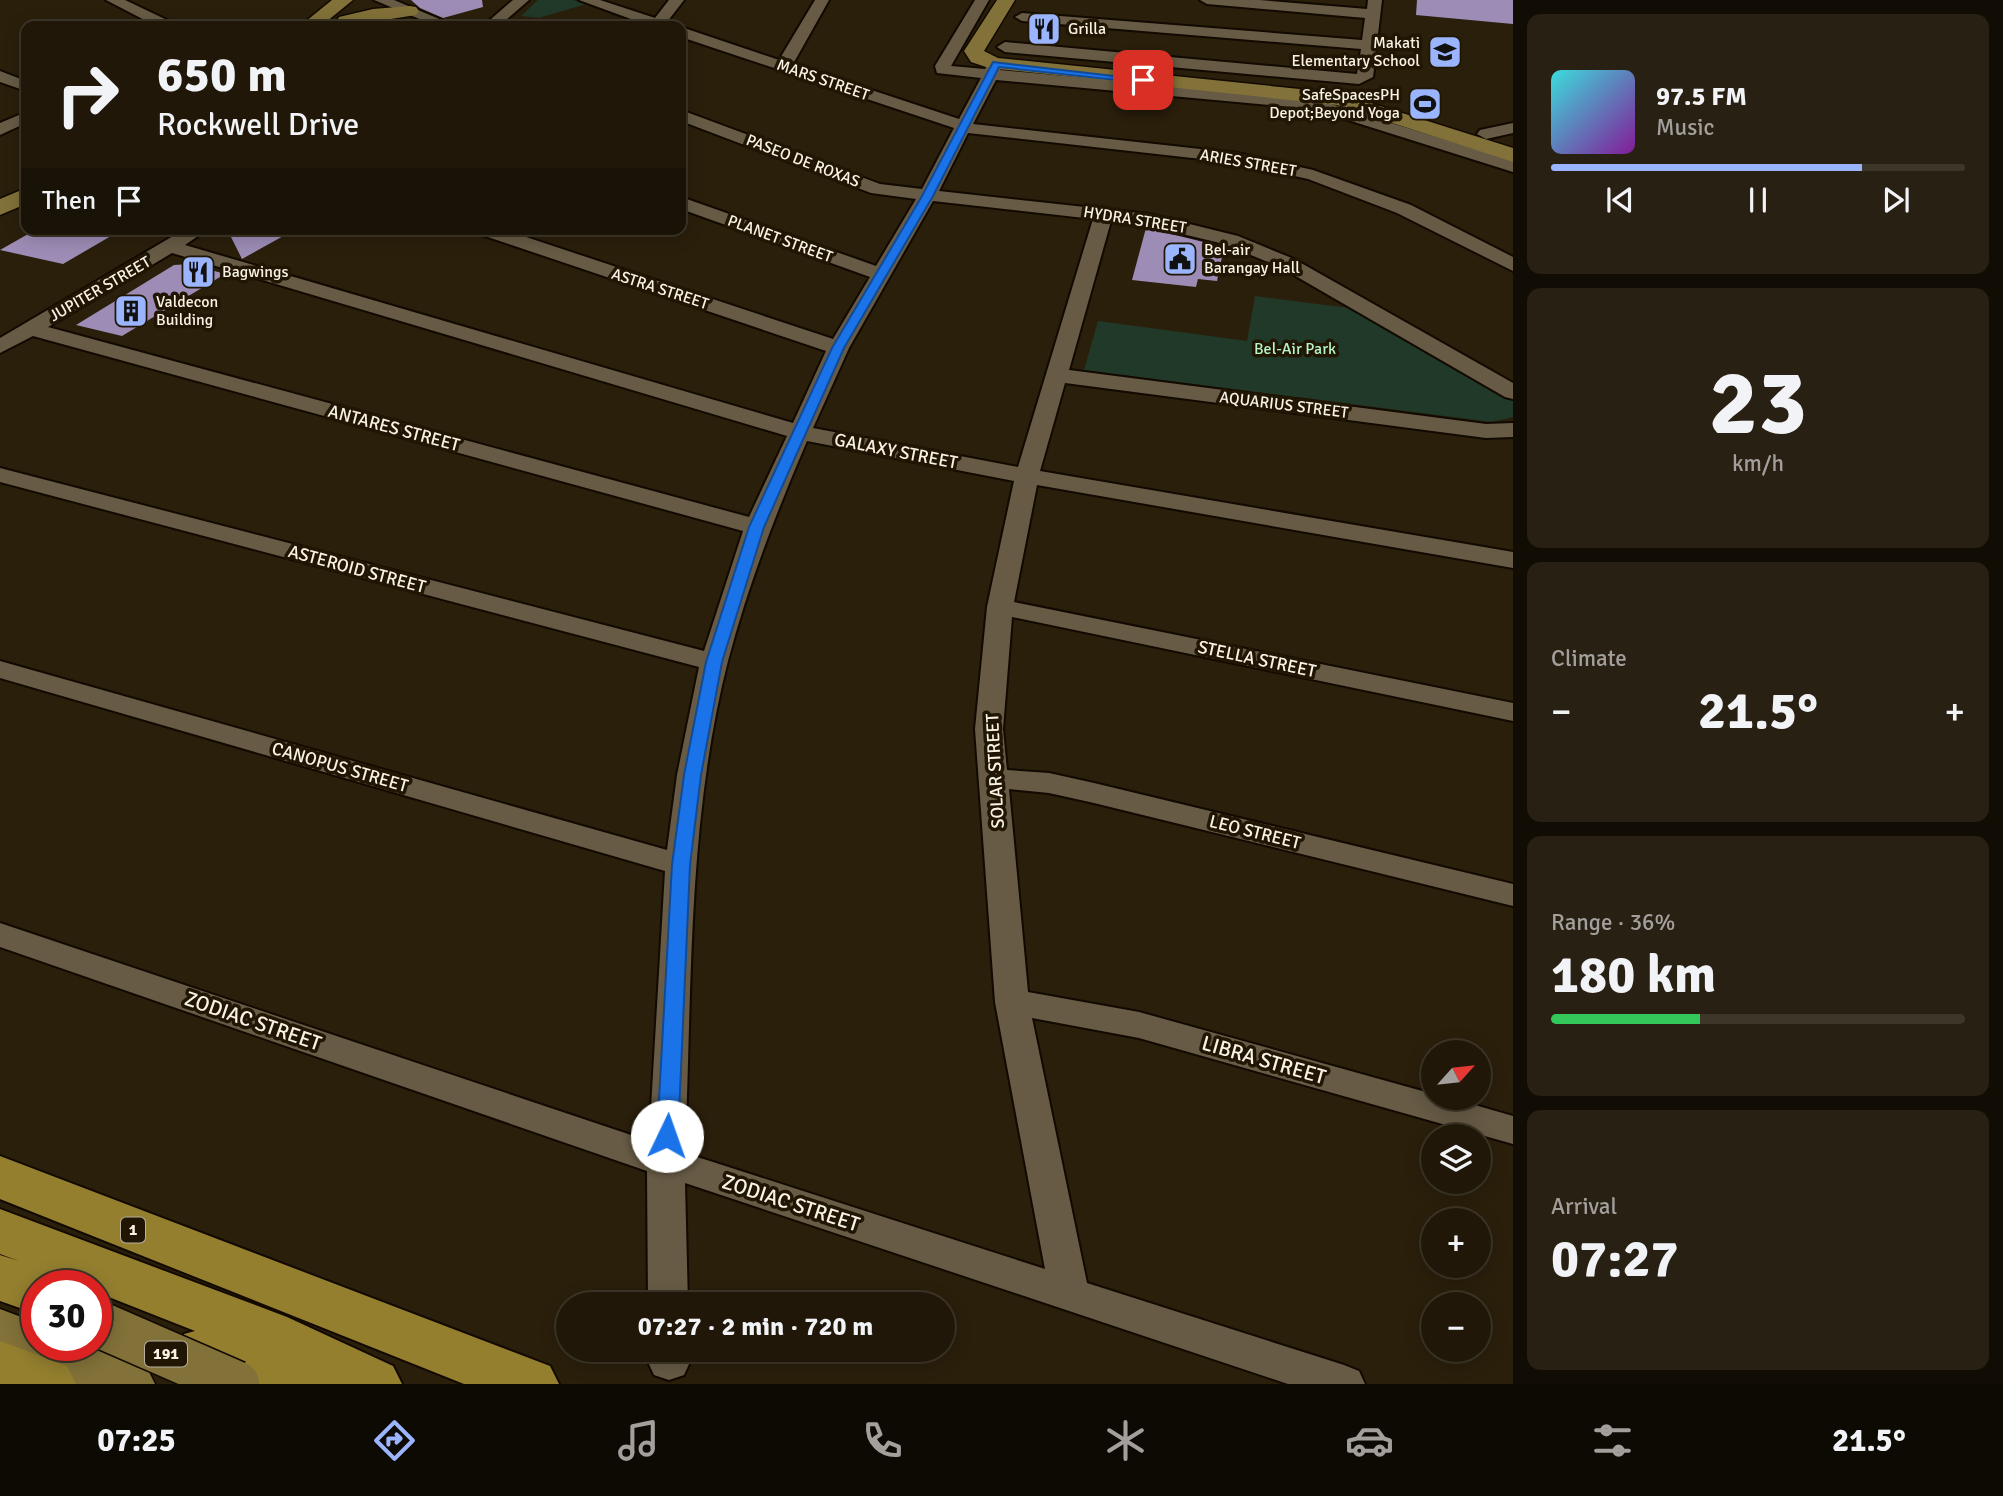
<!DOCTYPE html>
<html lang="en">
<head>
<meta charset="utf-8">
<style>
	body { margin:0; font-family:Signika,sans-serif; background:#282012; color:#f1f3f6; height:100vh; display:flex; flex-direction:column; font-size:26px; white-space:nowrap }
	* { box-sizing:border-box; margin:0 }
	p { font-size:23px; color:#a29f9c }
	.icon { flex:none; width:38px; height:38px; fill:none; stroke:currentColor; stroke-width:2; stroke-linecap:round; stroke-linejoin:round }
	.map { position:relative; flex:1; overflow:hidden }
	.panel { display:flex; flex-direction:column; gap:14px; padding:14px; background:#120d04; width:490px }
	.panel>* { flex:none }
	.top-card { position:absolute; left:21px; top:21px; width:665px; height:214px; border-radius:14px; box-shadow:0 4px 18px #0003,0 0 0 2px #3d3629; background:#201708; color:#f1f3f6; overflow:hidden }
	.needle { width:46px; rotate:63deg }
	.tools { position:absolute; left:1421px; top:1040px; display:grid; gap:14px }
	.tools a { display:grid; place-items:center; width:70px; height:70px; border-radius:50%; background:#201708; box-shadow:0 4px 18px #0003,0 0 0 2px #3d3629; font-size:35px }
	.speed { position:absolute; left:21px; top:1270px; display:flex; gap:14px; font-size:35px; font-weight:700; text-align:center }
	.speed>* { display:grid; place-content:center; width:91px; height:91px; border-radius:50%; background:#201708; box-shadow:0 4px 18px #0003,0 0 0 2px #3d3629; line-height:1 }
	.speed .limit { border:10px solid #d22; background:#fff; color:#111 }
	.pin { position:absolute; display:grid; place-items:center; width:60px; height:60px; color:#fff; margin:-30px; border-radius:14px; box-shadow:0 4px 10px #0006 }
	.me { position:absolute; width:77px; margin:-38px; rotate:3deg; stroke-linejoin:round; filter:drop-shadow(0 0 5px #0008) }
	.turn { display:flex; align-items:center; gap:24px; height:147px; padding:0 21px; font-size:32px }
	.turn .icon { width:91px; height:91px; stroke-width:2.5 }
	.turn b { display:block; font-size:49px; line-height:60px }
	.then { display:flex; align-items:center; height:66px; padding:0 21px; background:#0003; gap:14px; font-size:26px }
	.big { font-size:52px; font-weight:700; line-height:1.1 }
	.panel .card { flex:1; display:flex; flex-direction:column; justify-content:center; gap:10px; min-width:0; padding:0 24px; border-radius:14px; background:#282012 }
	.panel .dial { align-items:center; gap:0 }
	.dial b { font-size:91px; line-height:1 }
	.song { display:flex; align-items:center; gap:21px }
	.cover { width:84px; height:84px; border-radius:10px; background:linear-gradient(135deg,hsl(180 70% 55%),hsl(290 70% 35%)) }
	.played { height:7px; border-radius:4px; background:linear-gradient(90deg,#9ab5fd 75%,#3d3629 75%) }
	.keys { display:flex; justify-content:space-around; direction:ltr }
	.heat { display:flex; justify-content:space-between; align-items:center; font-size:38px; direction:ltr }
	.charge { height:10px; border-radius:5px; background:linear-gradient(90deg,#34c759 36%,#3d3629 0) }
	.trip { position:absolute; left:556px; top:1292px; width:399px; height:70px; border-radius:35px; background:#201708; box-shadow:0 4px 18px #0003,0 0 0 2px #3d3629; font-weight:700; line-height:70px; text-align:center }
	.menu { display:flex; height:112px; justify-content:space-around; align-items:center; background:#0d0903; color:#a29f9c }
	.menu .icon { width:49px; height:49px }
	.menu .active { color:#9ab5fd }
	.menu b { font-size:32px; color:#f1f3f6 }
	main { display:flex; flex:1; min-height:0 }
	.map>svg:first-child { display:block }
</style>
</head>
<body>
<main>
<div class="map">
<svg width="1513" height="1384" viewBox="0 0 1513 1384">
	<rect width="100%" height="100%" fill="#2a1f0b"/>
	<path fill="#213928" d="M538,0H573L586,4L539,18L521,16Z
		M1255,296L1357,309L1513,398V417L1492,422L1084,370L1098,321L1247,341Z"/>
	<path fill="#9d8db6" d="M411,0H482L483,7L443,18L420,8Z
		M1417,0H1513V24L1416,15Z
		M1146,228L1224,247L1217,281L1198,279L1196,287L1132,280Z
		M37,229H123L63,264L0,250Z
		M243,229H296L242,259L231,237Z
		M190,264L225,274L122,336L76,325L174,265Z"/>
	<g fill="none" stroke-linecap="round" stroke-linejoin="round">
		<defs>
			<path id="minor" d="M106,0H125L167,20L170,26H156Z
				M374,0H394L456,26H436Z
				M513,0H529L499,26H483Z
				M579,0H600L655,18L669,0H684L667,22L671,26H650Z
				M815,0H829L793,64L959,119L981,78L937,73L935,66L975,0H989L951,66L985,69L990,61L996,59L1004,64L1000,70L1315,99L1513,161V172L1313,109L996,80L973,124L1237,153L1313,170L1411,205L1513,257V271L1397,213L1308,179L1237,163L968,133L939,191L1149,214L1238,236L1294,259L1513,383V399L1505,397L1280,267L1224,244L1149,226L1111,221L1069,370L1486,424L1513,423V437L1486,438L1065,383L1040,471L1513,552V568L1037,485L1014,602L1513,703V721L1012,617L1003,729L1007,770L1049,773L1094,783L1513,884V906L1094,803L1049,793L1009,789L1028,992L1139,1012L1433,1094V1097H1447L1513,1116V1144L1139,1038L1032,1018L1087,1283L1344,1365L1359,1371L1365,1384H1288L685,1183L688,1304H648L647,1171L0,947V923L649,1141L665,871L0,678V661L667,850L677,775L699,667L0,482V468L704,651L743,531L33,336L0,353V338L185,229H208L185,245L793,423L826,351L476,233L474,229H502L833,339L870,277L681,209V197L876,266L916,199L871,193L681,121V110L880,184L922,189L954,128L681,37V27L779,60ZM933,201L1093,219L1018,467L813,428L849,348ZM172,253L787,436L749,517L48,327ZM807,441L1014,481L987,607L975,729L995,1002L1045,1269L685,1153C692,990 687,820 728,661C748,585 776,513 807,441Z
				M1200,0H1259L1367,9L1368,0H1382L1373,77L1359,84L1005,52L997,47L1005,42L1357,74L1361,49L1022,21L1015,17L1022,13L1362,40L1365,18L1207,4Z
				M0,71L26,81V91L0,82Z
				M26,112V123L0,135V123Z
				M1513,123V133L1486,139L1477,134L1480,130Z
				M649,1349H689L690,1362L684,1375L669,1380L654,1375L648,1362Z"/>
			<path id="major" d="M332,0H353L321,26H300Z
				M997,0H1015L984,51L998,58L1339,93L1513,148V162L1337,105L989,68L971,62L964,51Z
				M410,6L416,7L419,11L416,15L347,26L337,21L339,17L373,9Z
				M26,188V204L0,215V199Z
				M0,1309L37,1323V1346H93L147,1368L155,1384H71L0,1354Z"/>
			<path id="highway" d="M0,1156L550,1366L559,1384H464L0,1199Z
				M0,1209L287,1317L393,1366L402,1384H223L184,1370L176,1352L184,1334L195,1331L96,1292V1286H82L57,1277L62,1286H37V1314L0,1301V1255L19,1261L0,1254Z
				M0,1341L67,1366L76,1384H0Z"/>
		</defs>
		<use href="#minor" stroke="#120900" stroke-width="4"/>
		<use href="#major" stroke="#120900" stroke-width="3"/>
		<use href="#highway" stroke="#120900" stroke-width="4"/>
		<use href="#minor" fill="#675b45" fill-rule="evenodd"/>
		<use href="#major" fill="#827138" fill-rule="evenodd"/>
		<use href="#highway" fill="#947f2f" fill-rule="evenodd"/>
		<defs>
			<path id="major-bridge" d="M96,1323L236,1384"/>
		</defs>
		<use href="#major-bridge" stroke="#120900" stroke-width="49" stroke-linecap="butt"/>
		<use href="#major-bridge" stroke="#827138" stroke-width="46"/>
	</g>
	<path fill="#1a73e8" stroke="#114b97" stroke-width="2" d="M993,62L1148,80L1143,83L999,67L933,196L844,348L764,527L722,662L701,775L690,865L678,1136L675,1142H660L657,1136L672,865L684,775L706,662L749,527L832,348L922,196Z"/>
	<defs>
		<symbol id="restaurant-square" viewBox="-11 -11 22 22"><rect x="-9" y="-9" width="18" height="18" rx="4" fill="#9ab5fd" stroke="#201603"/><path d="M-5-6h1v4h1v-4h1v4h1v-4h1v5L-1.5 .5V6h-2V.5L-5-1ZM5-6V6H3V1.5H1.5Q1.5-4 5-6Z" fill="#111"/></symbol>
		<symbol id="school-square" viewBox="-11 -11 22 22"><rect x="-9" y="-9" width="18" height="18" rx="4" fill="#9ab5fd" stroke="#201603"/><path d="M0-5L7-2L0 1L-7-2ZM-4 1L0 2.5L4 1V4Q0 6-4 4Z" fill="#111"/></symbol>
		<symbol id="stadium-square" viewBox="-11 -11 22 22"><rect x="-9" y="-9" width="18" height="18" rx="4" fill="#9ab5fd" stroke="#201603"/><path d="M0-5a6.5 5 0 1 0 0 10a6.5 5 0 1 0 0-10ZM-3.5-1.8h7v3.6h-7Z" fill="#111"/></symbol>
		<symbol id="civic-square" viewBox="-11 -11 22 22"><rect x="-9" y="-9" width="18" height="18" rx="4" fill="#9ab5fd" stroke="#201603"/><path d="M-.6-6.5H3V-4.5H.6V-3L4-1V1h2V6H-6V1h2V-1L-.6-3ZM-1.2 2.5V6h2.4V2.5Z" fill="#111"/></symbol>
		<symbol id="building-square" viewBox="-11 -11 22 22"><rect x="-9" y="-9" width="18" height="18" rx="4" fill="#9ab5fd" stroke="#201603"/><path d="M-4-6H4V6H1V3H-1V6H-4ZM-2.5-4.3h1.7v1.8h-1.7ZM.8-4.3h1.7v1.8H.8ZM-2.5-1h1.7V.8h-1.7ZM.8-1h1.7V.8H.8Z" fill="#111"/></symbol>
	</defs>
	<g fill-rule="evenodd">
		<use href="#restaurant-square" x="1025" y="10" width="38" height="38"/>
		<use href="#school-square" x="1426" y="33" width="38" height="38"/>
		<use href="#stadium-square" x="1406" y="85" width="38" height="38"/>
		<use href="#civic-square" x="1161" y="240" width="38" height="38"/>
		<use href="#restaurant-square" x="179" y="253" width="38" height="38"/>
		<use href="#building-square" x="112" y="292" width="38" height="38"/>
	</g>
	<g text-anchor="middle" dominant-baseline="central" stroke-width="7" stroke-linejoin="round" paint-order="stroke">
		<g font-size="16" fill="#f9f2e5" stroke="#201603" text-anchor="start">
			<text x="1068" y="29">Grilla</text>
			<text x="1420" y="43" text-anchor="end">Makati<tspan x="1420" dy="18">Elementary School</tspan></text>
			<text x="1400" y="95" text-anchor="end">SafeSpacesPH<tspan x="1400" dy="18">Depot;Beyond Yoga</tspan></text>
			<text x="1204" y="250">Bel-air<tspan x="1204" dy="18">Barangay Hall</tspan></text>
			<text x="222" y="272">Bagwings</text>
			<text x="156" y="302">Valdecon<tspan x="156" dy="18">Building</tspan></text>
		</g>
		<g font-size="16" fill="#f9f2e5" stroke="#201603">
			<text transform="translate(823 80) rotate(19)">MARS STREET</text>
			<text transform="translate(803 161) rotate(21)">PASEO DE ROXAS</text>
			<text transform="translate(1248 163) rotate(10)">ARIES STREET</text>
			<text transform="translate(1135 220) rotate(9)">HYDRA STREET</text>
			<text transform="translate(780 239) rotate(20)">PLANET STREET</text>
			<text transform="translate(100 289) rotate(-30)">JUPITER STREET</text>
			<text transform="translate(660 289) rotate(18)">ASTRA STREET</text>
			<text transform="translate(1284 405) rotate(7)">AQUARIUS STREET</text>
		</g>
		<g font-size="16" fill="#b4f5c6" stroke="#201603">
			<text x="1295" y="349">Bel-Air Park</text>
		</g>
		<g fill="#201603" stroke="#b8b0a1" stroke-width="2">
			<rect x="121" y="1217.5" width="24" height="25" rx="5"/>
			<rect x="145" y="1341.5" width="42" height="25" rx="5"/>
		</g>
		<g font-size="16" font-weight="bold" fill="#f9f2e5">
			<text x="133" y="1230">1</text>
			<text x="166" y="1354">191</text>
		</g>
		<g font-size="18" fill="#f9f2e5" stroke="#201603">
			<text transform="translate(394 428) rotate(15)">ANTARES STREET</text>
			<text transform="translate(896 451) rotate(11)">GALAXY STREET</text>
			<text transform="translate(357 569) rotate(15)">ASTEROID STREET</text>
			<text transform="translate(1257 659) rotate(12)">STELLA STREET</text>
			<text transform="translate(340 767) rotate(16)">CANOPUS STREET</text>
			<text transform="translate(995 771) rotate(-93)">SOLAR STREET</text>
			<text transform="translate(1255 832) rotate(14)">LEO STREET</text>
		</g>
		<g font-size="21" fill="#f9f2e5" stroke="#201603">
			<text transform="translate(253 1021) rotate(19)">ZODIAC STREET</text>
			<text transform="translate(1264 1060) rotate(16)">LIBRA STREET</text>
			<text transform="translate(791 1203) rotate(18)">ZODIAC STREET</text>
		</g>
	</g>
</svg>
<div class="tools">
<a><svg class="needle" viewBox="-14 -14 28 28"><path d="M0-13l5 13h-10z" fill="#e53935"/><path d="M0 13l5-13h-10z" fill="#a29f9c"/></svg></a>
<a><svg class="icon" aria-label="layers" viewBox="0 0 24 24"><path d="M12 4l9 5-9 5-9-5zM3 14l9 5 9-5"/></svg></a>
<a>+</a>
<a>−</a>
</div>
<div class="speed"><div class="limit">30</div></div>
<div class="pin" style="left:1143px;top:80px;background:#d93025"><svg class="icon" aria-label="arrive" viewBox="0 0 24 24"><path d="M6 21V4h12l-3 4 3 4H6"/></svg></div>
<svg class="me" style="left:667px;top:1136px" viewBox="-20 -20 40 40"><circle r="19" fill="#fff"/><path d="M0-13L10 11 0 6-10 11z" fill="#1a73e8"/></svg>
<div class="trip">07:27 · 2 min · 720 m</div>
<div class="top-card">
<div class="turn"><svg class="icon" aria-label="right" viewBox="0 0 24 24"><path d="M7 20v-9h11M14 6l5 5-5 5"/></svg><div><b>650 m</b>Rockwell Drive</div></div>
<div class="then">Then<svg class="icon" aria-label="arrive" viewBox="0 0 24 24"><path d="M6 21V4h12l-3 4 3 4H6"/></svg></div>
</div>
</div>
<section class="panel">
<div class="card">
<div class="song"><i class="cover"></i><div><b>97.5 FM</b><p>Music</p></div></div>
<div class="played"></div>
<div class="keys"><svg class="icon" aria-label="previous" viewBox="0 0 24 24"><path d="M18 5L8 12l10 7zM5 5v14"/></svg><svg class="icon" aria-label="pause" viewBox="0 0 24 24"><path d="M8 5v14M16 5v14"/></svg><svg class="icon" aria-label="next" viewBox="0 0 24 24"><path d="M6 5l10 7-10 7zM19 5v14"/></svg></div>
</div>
<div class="card dial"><b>23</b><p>km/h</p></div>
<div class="card"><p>Climate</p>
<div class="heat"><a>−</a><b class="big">21.5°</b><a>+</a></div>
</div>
<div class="card"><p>Range · 36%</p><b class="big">180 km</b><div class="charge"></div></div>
<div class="card"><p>Arrival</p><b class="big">07:27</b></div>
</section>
</main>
<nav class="menu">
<b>07:25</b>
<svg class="icon active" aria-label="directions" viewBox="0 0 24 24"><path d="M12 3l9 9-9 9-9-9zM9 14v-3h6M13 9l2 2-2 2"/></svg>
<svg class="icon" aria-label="music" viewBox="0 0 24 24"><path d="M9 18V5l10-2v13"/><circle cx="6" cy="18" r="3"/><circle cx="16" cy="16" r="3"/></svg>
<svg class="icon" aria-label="phone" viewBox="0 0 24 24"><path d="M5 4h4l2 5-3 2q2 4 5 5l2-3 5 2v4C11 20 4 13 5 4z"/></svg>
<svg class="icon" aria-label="climate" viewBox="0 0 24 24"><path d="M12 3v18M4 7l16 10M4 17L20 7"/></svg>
<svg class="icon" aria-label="car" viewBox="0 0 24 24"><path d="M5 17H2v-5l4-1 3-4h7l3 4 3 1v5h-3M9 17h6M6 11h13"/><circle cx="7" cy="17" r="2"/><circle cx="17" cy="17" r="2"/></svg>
<svg class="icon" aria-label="filters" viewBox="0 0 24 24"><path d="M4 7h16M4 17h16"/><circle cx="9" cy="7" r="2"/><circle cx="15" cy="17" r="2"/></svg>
<b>21.5°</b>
</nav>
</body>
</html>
